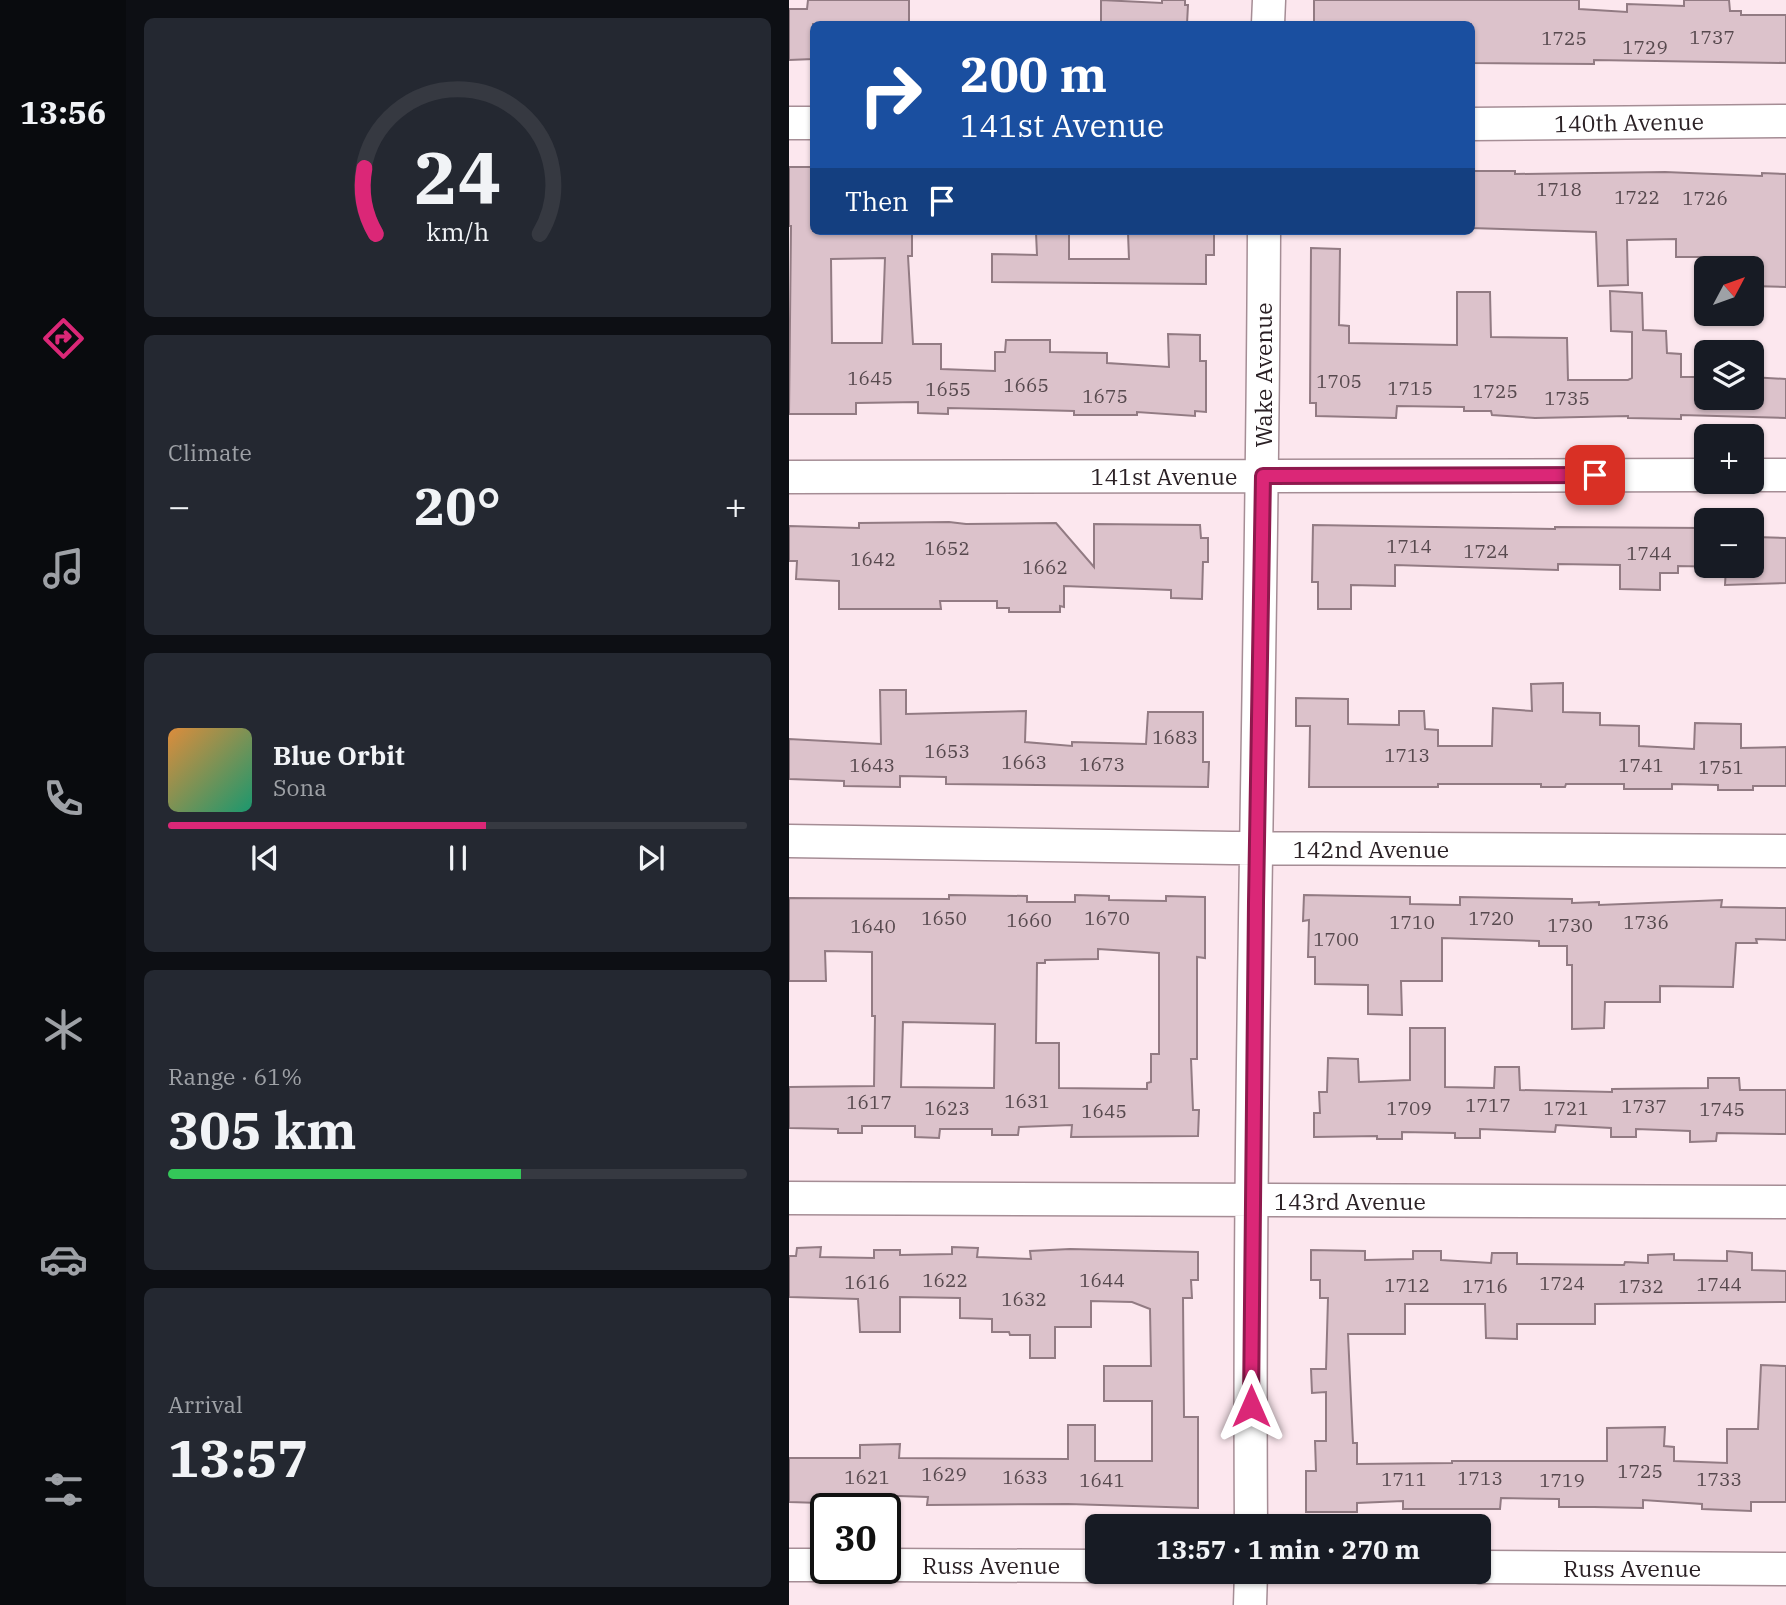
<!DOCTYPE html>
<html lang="en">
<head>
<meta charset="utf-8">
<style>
	body { margin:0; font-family:"IBM Plex Serif",serif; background:#242831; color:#f1f3f6; height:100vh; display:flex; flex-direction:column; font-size:26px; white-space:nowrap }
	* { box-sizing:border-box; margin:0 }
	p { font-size:23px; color:#9ea1a6 }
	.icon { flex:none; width:38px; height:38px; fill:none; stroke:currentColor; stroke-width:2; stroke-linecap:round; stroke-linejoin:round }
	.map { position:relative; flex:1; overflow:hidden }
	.drawer { display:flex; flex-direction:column; gap:18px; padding:18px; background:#0d0f14; width:663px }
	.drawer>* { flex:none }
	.banner { position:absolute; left:21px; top:21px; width:665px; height:214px; border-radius:10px; box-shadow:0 2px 5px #0004; background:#1a4fa0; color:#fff; overflow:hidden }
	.needle { width:46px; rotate:49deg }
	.controls { position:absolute; left:905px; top:256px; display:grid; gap:14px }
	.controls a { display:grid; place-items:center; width:70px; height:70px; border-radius:10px; background:#171b24; box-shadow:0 2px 5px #0004; font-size:35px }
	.speed { position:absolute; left:21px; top:1493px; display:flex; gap:14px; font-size:35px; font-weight:700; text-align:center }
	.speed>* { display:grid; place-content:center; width:91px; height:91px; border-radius:50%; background:#171b24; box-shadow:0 2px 5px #0004; line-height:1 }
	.speed .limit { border:4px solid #111; border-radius:10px; background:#fff; color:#111 }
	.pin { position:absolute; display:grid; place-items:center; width:60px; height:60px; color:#fff; margin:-30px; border-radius:14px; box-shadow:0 4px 10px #0006 }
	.me { position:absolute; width:77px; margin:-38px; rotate:0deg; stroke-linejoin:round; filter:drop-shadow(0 0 5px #0008) }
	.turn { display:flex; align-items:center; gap:24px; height:147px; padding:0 35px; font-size:32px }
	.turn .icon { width:91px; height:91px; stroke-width:2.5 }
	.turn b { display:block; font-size:49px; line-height:60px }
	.then { display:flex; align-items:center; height:66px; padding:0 35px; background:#0003; gap:14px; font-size:26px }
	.big { font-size:52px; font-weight:800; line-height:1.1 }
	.drawer .widget { flex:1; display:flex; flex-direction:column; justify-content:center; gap:10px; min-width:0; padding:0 24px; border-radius:10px; background:#242831 }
	.drawer .dial { align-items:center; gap:0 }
	.dial svg { height:182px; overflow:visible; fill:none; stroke:#363941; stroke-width:7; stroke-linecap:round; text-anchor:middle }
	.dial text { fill:#f1f3f6; stroke:none }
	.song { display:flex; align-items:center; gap:21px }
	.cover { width:84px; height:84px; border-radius:10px; background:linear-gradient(135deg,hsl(30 70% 55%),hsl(160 70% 35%)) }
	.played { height:7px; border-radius:4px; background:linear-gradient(90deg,#db2777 55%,#363941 55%) }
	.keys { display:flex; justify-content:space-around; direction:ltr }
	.heat { display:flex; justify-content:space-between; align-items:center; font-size:38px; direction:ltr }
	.charge { height:10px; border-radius:5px; background:linear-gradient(90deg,#34c759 61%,#363941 0) }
	.trip { position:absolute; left:296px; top:1514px; width:406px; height:70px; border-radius:10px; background:#171b24; box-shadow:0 2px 5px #0004; font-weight:800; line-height:70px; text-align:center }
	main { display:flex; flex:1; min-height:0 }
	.tabs { display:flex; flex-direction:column; width:126px; justify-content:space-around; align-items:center; background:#090b0e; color:#9ea1a6 }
	.tabs .icon { width:49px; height:49px }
	.tabs .selected { color:#db2777 }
	.tabs b { font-size:32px; color:#f1f3f6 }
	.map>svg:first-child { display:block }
</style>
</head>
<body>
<main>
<nav class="tabs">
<b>13:56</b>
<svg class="icon selected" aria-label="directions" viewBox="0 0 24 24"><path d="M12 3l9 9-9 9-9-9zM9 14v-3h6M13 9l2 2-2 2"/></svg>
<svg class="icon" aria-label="music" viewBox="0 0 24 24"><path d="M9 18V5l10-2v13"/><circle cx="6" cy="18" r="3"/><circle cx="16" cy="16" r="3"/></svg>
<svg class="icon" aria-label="phone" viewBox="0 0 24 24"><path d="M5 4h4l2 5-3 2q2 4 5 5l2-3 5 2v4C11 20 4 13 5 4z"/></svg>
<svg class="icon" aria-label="climate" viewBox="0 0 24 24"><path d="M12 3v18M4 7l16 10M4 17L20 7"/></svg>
<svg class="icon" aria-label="car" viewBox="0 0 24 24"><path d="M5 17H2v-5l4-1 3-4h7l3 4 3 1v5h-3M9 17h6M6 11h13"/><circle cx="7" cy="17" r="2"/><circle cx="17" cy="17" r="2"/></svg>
<svg class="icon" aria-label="filters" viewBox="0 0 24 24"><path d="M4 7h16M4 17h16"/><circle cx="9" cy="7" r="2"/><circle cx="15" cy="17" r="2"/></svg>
</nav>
<section class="drawer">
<div class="widget dial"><svg viewBox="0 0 100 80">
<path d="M14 69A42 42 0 1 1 86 69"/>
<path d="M14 69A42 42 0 0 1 9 40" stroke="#db2777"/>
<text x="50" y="56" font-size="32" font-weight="700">24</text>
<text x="50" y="72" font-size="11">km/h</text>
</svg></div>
<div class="widget"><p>Climate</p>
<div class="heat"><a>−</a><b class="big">20°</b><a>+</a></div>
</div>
<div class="widget">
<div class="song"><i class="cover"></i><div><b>Blue Orbit</b><p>Sona</p></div></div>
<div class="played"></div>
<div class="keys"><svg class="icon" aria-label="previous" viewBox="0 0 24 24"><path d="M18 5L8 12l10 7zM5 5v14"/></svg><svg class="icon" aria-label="pause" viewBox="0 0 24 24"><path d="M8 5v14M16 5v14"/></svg><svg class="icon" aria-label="next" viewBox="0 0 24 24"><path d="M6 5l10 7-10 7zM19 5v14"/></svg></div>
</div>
<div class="widget"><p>Range · 61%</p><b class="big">305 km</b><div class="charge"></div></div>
<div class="widget"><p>Arrival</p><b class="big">13:57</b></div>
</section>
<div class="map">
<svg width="997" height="1605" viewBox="0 0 997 1605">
	<rect width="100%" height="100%" fill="#fce7ee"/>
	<path fill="#dcc2cb" stroke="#927b83" stroke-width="2" fill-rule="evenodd" d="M19,0H120V24H24V59L0,60V9H18Z
		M312,0L373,3V0H396V5H399L398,24H312Z
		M525,0H790V9L838,12V4L895,6V0H940L941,11H952V15H997V63L805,60V64L682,63V24H525Z
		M0,167H24V231H123V256H119L124,344H152V369L206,371V352H216L217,340H261V352L318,353V363L380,367L379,334L411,335V361H417V412L406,411V416L348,412V415H285V411L206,409L159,408V414L129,413V402L67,403V414H0L2,226H0ZM96,258L93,343H43L42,259Z
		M682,171H726V174L876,172L973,176V173L997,174V287L962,286V268H956V264H936V257H887V239L838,240L839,285L809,286L807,232L682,228Z
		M394,231H425V255H417V284L203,282V254L248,255L247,233L280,234V259H340L339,233L394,234Z
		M522,248L551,249L550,325L560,326V343L668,345V292H701L702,337L778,338L779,380H839L843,378V332L822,331L821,291L853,293L854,330L877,331L878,353L892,354V377H917V397H962V377L997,379V418L892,415V419L839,418V416L746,418L703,415L702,411H675V407L608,406L607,418L527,416V403H521Z
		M160,522L177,524L267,523L305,567V524L411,525L412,538H419V562H414L413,599L382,598V590L275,586V607L271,606V612H220V608H208V601H151L152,609H50V581L7,579L8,561H0V526L70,528V523Z
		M524,525L766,529V527L917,528V565H962V529H966V537L997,538V583L936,585L937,567L889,566V573H871V590L831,589V565L769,564V570L606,565V586L562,585V609H529V582H523Z
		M774,683V712L811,713V725L850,726V746L905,749L906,723L952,724V748L997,747V786H964V790H929V785L883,784V789H835V784H777L776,787H752V784H649V787H520L521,726H507V698L559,699V724L610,725V711H635L636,729L649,730V746H703L704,708L743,711L742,684Z
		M91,690H117V714L237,711L236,742L283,746V742L357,744L359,712H414V762H420L419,787L157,784V777L111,776V787L55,786V781L0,779V739L92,744Z
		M160,895L238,896V902H286V895L320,896V900L377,901V896L416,897V958L408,957V1059H402L404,1110H410L409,1136L282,1137L283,1125L230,1127L229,1135H203V1129H151L150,1138L126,1137V1126H73V1133H49V1129L0,1128V1087L85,1086L86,1016H83V952L36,951L37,981H0V898L160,899ZM309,949L370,953V1054H362V1082L358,1083V1089L270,1088V1043H247L248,963H256V960L309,959ZM114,1022L206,1024L205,1088L112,1087Z
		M515,895L621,897V904L671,905V897L783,899V903L810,902V905L933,900L932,907L997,908V940L967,939L968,943H947L944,987L871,986V1002H816L815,1028L783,1029V965H778V946H750V941L653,938V981H612L613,1015L579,1014V985L526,984V957H519L520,920L514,921Z
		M621,1028H656V1087L705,1088L706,1067H730L731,1090L823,1092V1089L919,1088V1078H950L951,1090H997V1134L928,1133L927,1141L901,1142V1131L847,1129V1137H822V1128L767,1125L766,1132L691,1129V1138H666V1133L613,1132V1139H588V1136L525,1137V1113H531L530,1092H538L539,1058L569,1059L570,1082L621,1080Z
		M32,1247L31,1257L85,1258V1250H111V1255L163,1254V1247L189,1248L188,1257L242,1259L241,1251L281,1249L409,1252V1280H402L403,1298H394L395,1417H409V1508L279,1504L138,1505L139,1497L80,1495L79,1504L31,1500V1503L0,1502V1458H71V1445L111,1444L110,1458L279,1459V1425H306V1461H363V1401H315V1366H362L361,1309L343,1302L302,1301V1327H266V1358H241V1335H221L220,1332H203V1319L171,1318V1298L111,1297V1332H71L69,1299L0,1297V1256H7L8,1248Z
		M522,1250L576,1251V1260L624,1259V1251H652V1260L702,1263L703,1253H728V1264L835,1265L836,1262L859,1263V1255L885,1254V1260L938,1261V1251L963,1253V1270L997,1271V1302L806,1304V1324H728V1339L697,1338L696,1304H616V1334H559L564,1443H568V1464L663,1463V1461H818V1428L876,1427L875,1446L885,1447V1461L938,1463V1429H969L972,1365L997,1366V1502H962V1511L913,1509V1504L854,1500V1508L805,1507H770V1499L712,1498L711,1509H614V1501L568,1503V1512H517V1471H527L526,1441H537V1392L523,1393L522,1369H537L539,1298H531V1280H522Z"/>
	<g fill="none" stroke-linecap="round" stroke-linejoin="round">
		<defs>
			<path id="minor" d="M479,24L480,0
				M0,123H24
				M682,124L997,121
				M962,475H997
				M0,477L917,475
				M0,841L443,848L997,851
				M0,1198L997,1202
				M462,1526C459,1094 473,663 475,231
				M0,1565H37
				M96,1565L308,1566
				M690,1567L997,1569
				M461,1605L462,1572"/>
		</defs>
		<use href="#minor" stroke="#a58d95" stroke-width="35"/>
		<use href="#minor" stroke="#fff" stroke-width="32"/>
	</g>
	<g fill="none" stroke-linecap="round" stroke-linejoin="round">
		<defs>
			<path id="route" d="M462,1406L467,902L474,476L806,475"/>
		</defs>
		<use href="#route" stroke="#8e194d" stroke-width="18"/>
		<use href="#route" stroke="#db2777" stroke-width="12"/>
	</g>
	<g text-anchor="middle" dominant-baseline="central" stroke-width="6" stroke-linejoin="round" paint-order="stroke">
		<g font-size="19" fill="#57494e">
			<text x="923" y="37">1737</text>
			<text x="775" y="38">1725</text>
			<text x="856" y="47">1729</text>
			<text x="770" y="189">1718</text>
			<text x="848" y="197">1722</text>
			<text x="916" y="198">1726</text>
			<text x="81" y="378">1645</text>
			<text x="550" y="381">1705</text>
			<text x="237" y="385">1665</text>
			<text x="621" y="388">1715</text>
			<text x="159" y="389">1655</text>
			<text x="706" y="391">1725</text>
			<text x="316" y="396">1675</text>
			<text x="778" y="398">1735</text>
			<text x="620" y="546">1714</text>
			<text x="158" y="548">1652</text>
			<text x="697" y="551">1724</text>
			<text x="860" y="553">1744</text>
			<text x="84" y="559">1642</text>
			<text x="256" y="567">1662</text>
			<text x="386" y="737">1683</text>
			<text x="158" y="751">1653</text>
			<text x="618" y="755">1713</text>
			<text x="235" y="762">1663</text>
			<text x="313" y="764">1673</text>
			<text x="83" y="765">1643</text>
			<text x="852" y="765">1741</text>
			<text x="932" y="767">1751</text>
			<text x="155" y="918">1650</text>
			<text x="318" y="918">1670</text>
			<text x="702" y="918">1720</text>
			<text x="240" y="920">1660</text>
			<text x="623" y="922">1710</text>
			<text x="857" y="922">1736</text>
			<text x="781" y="925">1730</text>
			<text x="84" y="926">1640</text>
			<text x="547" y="939">1700</text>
			<text x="238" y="1101">1631</text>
			<text x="80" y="1102">1617</text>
			<text x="699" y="1105">1717</text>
			<text x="855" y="1106">1737</text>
			<text x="158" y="1108">1623</text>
			<text x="620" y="1108">1709</text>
			<text x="777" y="1108">1721</text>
			<text x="933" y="1109">1745</text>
			<text x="315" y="1111">1645</text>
			<text x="156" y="1280">1622</text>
			<text x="313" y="1280">1644</text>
			<text x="78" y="1282">1616</text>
			<text x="773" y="1283">1724</text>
			<text x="930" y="1284">1744</text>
			<text x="618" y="1285">1712</text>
			<text x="696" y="1286">1716</text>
			<text x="852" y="1286">1732</text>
			<text x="235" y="1299">1632</text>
			<text x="851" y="1471">1725</text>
			<text x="155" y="1474">1629</text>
			<text x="78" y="1477">1621</text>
			<text x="236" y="1477">1633</text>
			<text x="691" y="1478">1713</text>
			<text x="615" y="1479">1711</text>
			<text x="930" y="1479">1733</text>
			<text x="313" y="1480">1641</text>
			<text x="773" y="1480">1719</text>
		</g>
		<g font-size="23" fill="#2b2125" stroke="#fff">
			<text transform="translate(840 122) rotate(-1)">140th Avenue</text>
			<text transform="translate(474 375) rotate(-90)">Wake Avenue</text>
			<text x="375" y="476">141st Avenue</text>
			<text x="582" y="849">142nd Avenue</text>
			<text x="561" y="1201">143rd Avenue</text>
			<text x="202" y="1565">Russ Avenue</text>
			<text x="843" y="1568">Russ Avenue</text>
		</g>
	</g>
</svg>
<div class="controls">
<a><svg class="needle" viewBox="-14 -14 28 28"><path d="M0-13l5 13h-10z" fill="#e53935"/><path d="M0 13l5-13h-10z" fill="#9ea1a6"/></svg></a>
<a><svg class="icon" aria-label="layers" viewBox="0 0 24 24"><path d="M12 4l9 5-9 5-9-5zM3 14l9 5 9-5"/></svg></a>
<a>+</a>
<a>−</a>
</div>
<div class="speed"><div class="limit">30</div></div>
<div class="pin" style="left:806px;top:475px;background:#d93025"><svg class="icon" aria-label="arrive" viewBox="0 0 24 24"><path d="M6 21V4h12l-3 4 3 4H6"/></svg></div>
<svg class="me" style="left:462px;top:1406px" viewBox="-20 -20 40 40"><path d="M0-17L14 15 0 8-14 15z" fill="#db2777" stroke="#fff" stroke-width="4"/></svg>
<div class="trip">13:57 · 1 min · 270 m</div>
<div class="banner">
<div class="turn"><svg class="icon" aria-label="right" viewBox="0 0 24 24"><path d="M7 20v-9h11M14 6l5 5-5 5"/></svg><div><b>200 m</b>141st Avenue</div></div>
<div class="then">Then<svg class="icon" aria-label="arrive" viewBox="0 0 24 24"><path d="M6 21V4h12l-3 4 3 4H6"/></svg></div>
</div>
</div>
</main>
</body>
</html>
